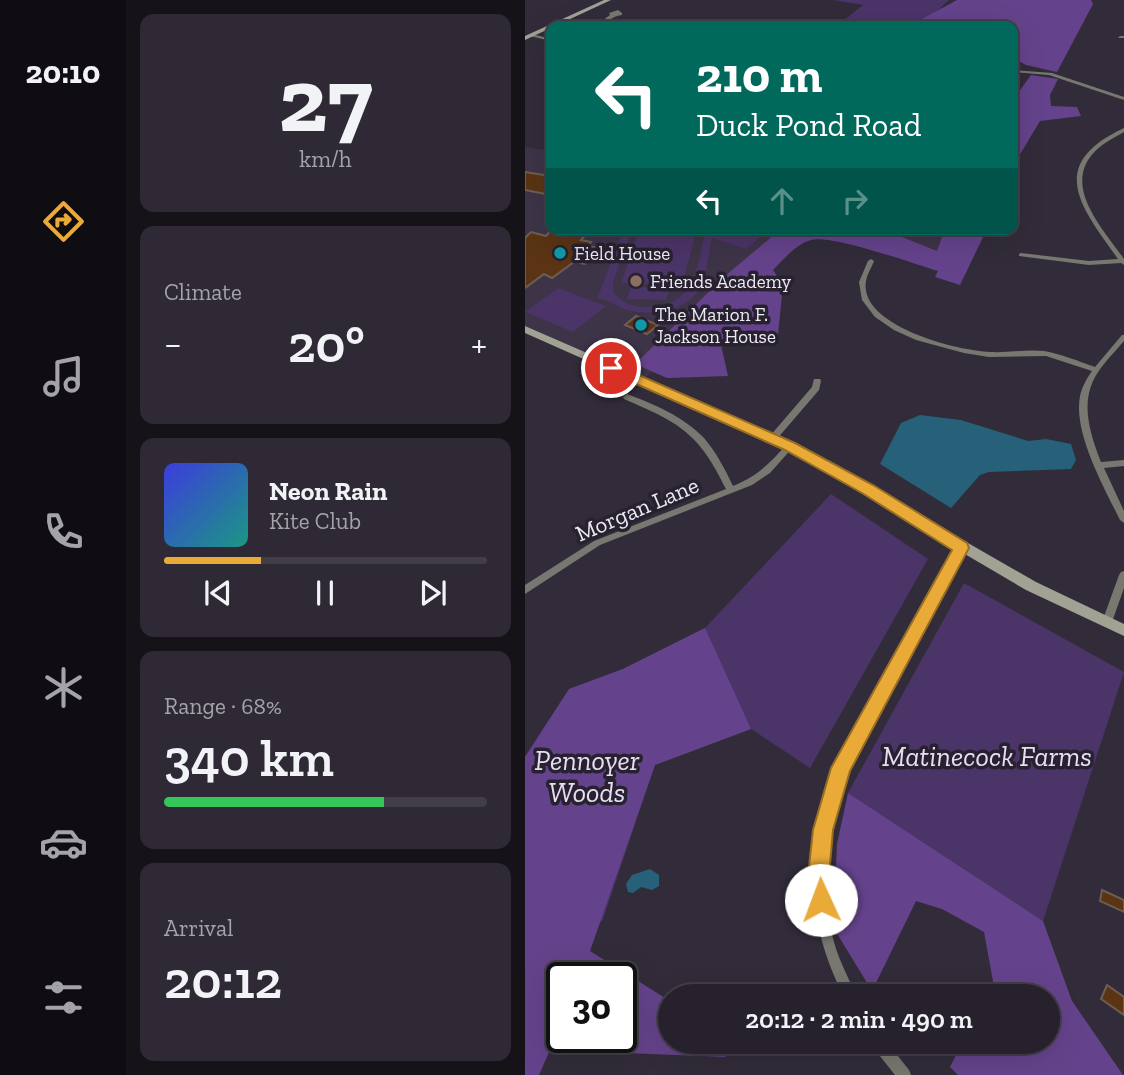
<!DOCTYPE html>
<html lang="en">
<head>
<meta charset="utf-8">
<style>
	body { margin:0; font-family:"Zilla Slab",serif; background:#2e2934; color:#f1f3f6; height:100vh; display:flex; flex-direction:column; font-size:26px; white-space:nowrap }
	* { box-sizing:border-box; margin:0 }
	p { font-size:23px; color:#a4a3a9 }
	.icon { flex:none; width:38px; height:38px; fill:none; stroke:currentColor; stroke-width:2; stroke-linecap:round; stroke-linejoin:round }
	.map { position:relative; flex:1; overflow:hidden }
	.drawer { display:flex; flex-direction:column; gap:14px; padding:14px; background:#151218; width:399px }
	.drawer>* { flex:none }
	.hud { position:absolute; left:21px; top:21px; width:472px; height:214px; border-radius:14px; box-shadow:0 7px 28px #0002,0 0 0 2px #423e48; background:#00695c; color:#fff; overflow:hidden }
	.speed { position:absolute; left:21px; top:962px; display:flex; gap:14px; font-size:35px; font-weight:700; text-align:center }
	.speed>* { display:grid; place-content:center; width:91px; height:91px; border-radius:50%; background:#26212c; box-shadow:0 7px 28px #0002,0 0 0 2px #423e48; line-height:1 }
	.speed .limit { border:4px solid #111; border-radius:10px; background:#fff; color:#111 }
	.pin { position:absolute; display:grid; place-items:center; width:60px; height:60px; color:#fff; margin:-30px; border:4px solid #fff; border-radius:50%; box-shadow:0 2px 7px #0007 }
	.me { position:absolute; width:77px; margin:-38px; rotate:358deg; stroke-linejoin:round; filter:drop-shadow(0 0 5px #0008) }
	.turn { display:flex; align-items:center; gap:24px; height:147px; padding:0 35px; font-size:32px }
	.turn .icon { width:91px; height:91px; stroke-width:2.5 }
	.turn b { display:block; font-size:49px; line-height:60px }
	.lanes { display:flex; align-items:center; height:66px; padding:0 35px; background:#0003; justify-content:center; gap:35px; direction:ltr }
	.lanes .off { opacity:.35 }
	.big { font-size:52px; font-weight:600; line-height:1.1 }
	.drawer .tile { flex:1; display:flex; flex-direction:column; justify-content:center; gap:10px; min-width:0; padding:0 24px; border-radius:14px; background:#2e2934 }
	.drawer .dial { align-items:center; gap:0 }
	.dial b { font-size:91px; line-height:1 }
	.song { display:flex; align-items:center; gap:21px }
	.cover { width:84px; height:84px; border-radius:10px; background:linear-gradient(135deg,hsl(240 70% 55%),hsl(170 70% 35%)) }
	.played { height:7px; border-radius:4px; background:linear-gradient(90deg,#e9aa38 30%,#423e48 30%) }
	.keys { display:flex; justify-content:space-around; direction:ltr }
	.heat { display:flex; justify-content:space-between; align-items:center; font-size:38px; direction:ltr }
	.charge { height:10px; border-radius:5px; background:linear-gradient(90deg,#34c759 68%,#423e48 0) }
	.trip { position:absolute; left:133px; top:984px; width:402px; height:70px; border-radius:35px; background:#26212c; box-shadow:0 7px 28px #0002,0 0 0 2px #423e48; font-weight:600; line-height:70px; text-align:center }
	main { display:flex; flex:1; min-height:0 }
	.tabs { display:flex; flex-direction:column; width:126px; justify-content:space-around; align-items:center; background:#0f0d12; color:#a4a3a9 }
	.tabs .icon { width:49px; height:49px }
	.tabs .selected { color:#e9aa38 }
	.tabs b { font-size:32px; color:#f1f3f6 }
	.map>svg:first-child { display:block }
</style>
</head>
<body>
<main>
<nav class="tabs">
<b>20:10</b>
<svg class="icon selected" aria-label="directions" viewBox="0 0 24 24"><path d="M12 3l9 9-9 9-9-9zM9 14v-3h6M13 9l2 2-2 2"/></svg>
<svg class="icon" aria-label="music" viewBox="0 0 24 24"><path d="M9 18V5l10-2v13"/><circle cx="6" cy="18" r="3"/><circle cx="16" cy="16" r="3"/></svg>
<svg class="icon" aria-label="phone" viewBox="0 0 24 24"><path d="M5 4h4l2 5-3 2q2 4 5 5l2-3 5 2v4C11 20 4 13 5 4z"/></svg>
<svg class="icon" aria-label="climate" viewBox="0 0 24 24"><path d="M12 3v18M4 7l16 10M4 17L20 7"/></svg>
<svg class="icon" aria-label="car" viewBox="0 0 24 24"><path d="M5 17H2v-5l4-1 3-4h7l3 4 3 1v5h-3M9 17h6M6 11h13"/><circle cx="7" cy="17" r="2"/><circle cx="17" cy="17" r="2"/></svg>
<svg class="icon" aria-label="filters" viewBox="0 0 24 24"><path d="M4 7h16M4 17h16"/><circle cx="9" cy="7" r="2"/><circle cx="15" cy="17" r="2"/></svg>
</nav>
<section class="drawer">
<div class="tile dial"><b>27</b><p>km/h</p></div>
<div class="tile"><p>Climate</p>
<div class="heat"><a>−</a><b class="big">20°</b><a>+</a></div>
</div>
<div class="tile">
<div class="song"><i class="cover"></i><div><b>Neon Rain</b><p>Kite Club</p></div></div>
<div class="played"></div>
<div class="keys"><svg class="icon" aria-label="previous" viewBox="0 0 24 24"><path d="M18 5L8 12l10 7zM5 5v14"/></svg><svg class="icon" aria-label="pause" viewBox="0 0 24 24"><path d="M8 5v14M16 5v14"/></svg><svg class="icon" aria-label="next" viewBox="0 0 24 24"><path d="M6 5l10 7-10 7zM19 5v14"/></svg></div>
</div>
<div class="tile"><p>Range · 68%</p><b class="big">340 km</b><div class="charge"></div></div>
<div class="tile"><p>Arrival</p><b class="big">20:12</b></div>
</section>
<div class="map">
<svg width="599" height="1075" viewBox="0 0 599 1075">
	<rect width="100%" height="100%" fill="#322c3a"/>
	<path fill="#3d3448" d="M0,147L26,151V229H285L271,235L120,378L0,326Z
		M294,229H454L434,275Z"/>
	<path fill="#4b3468" d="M309,0H424L396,26H312L338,5Z
		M99,229H107L88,282V291C96,303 108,307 122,307C172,306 171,268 181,229H189L188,237L198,229H245L221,249L187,238C183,254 182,276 173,291C160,312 124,316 102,310C91,307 85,299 72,299Z
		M115,229H172L157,285L96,283Z
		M106,287L145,288L141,300L102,299Z
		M33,288L81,306L48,332L0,312Z
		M306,494L403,559L285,768L226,729L130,765L78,919L37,978L14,1075H0V757L44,689L98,669L180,628Z
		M439,583L599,672L518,921L323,793Z"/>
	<path fill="#65438c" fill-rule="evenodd" d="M432,0H566L568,4L532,72L501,65L488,58V26H384Z
		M506,75L533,79L525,95L526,106L552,107L556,116L515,121L488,166V100Z
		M256,229H357L412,251L420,229H462L435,285L410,277L413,271C389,264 307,234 286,240C272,243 258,260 248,270L258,285L252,344L215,330L196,345L203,376L142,378L110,364L200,276Z
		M180,628L226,729L130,765L65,951L145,1001V1041H188L201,1057L25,1050L14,1075H0V757L44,689L98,669ZM37,978H96V1038H37Z
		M323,793L518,921L547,1001L598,1075H433L425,1067L438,1041H523V996H461L468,981L459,932L417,909L391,901L347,991L308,927L312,844Z"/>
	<path fill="#266079" d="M395,415L436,420L503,441L521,439L546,444L551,460L546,469L464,472L455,475L426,508L355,464L376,423Z
		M125,869L134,875V886L127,890L116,887L108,893L103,892L101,884L107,875Z"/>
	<path fill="#5a3413" stroke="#6c5e53" stroke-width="2" d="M0,172L26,176V195L0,190Z
		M27,229H65L56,240L66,242L63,246L74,248L60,264L49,262L27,278L19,274L0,288V238L6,232L21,236Z
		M111,316L133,325L122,334L100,325Z
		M577,890L599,900V912L575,901Z
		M582,985L599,997V1015L576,999Z"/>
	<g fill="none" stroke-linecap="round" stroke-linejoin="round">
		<path fill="#787870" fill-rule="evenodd" d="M93,10L97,13V15C85,16 80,26 70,26L85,15L84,13Z
			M7,34L26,39V41L5,36Z
			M595,36H599V38H593Z
			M488,70L527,73L599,97V100L524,75L488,72Z
			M599,128V132C591,137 582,141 576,146C532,181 576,226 599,259V265L596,263L564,265L494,256V254L496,253L564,261L593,259C556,207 520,165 599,128Z
			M346,259L349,261C347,267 342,274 341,281C333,326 433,351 465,352C483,353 501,349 519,351C536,354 553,361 570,367L597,335H599V341C588,354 575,366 568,381C556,407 566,436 576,462L599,460V466L579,468L599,511V523L595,520C579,487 548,433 555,396C557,387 562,378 567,371L521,356L464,357L439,353L391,340L369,330L350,317L337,300L334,282L343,261Z
			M289,379H295L296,381L294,390L251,440H245L244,438L245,436L287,387Z
			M102,394C129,404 159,417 179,438C191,452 200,469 208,486C233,476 244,464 262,444L265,443L269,446L245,473L227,485L75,545L0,594V585L69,541L201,489C174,433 155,423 99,399L98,397Z
			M436,544L439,546L440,548C424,581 407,615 389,648C371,678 351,708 335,739C303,800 291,875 309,942C314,961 324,978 331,996H318C310,978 302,960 297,941C278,873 294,798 326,735C342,704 362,675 380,644C399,612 416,579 433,546Z
			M599,571V588L587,622L585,625L582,626L579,625L577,622L594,575L596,572Z
			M346,1041H361L384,1070L386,1075H370L347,1046Z"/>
		<path fill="#a1a194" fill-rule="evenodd" d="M79,0H86L0,40V36Z
			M0,326L269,443L511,582L599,624V636L501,590L261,449L0,333Z"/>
	</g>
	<path fill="#e9aa38" stroke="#976e24" stroke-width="2" d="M86,363L270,443L348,485L442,543L444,548L325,771L308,830L304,876L306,900L303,908L296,911L288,908L283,876L288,830L306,768L427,550L337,493L260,450L82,371V365Z"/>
	<g fill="#0f9aa8" stroke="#282230" stroke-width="2.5">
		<circle cx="35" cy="253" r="7"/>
		<circle cx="116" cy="325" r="7"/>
	</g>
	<circle fill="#8d6e63" stroke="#282230" stroke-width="2.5" cx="111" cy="281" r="7"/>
	<g text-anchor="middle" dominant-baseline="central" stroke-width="7" stroke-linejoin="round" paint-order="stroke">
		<g font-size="19" fill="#eeeaf4" stroke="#282230" text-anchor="start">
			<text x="49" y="253">Field House</text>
			<text x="125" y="281">Friends Academy</text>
			<text x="130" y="314">The Marion F.<tspan x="130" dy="22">Jackson House</tspan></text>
		</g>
		<g font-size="23" fill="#eeeaf4" stroke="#282230">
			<text transform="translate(112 509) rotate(-23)">Morgan Lane</text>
		</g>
		<g font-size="28" font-style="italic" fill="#e7def4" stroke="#282230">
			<text x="462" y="756">Matinecock Farms</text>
			<text x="62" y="760">Pennoyer<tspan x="62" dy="32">Woods</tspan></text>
		</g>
	</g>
</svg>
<div class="speed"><div class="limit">30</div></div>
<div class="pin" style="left:86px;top:368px;background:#d93025"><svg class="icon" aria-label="arrive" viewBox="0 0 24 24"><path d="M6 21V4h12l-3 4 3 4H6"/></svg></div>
<svg class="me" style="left:296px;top:900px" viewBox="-20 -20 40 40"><circle r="19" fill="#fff"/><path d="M0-13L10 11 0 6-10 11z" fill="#e9aa38"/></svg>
<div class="trip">20:12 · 2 min · 490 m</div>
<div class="hud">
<div class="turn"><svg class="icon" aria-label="left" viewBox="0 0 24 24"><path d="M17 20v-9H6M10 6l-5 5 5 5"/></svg><div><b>210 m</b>Duck Pond Road</div></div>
<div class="lanes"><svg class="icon" aria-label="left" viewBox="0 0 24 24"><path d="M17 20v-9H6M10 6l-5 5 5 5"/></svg><svg class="icon off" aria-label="ahead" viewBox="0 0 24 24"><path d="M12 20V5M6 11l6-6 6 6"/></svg><svg class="icon off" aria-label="right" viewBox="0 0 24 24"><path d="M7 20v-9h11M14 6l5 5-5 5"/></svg></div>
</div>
</div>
</main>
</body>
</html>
